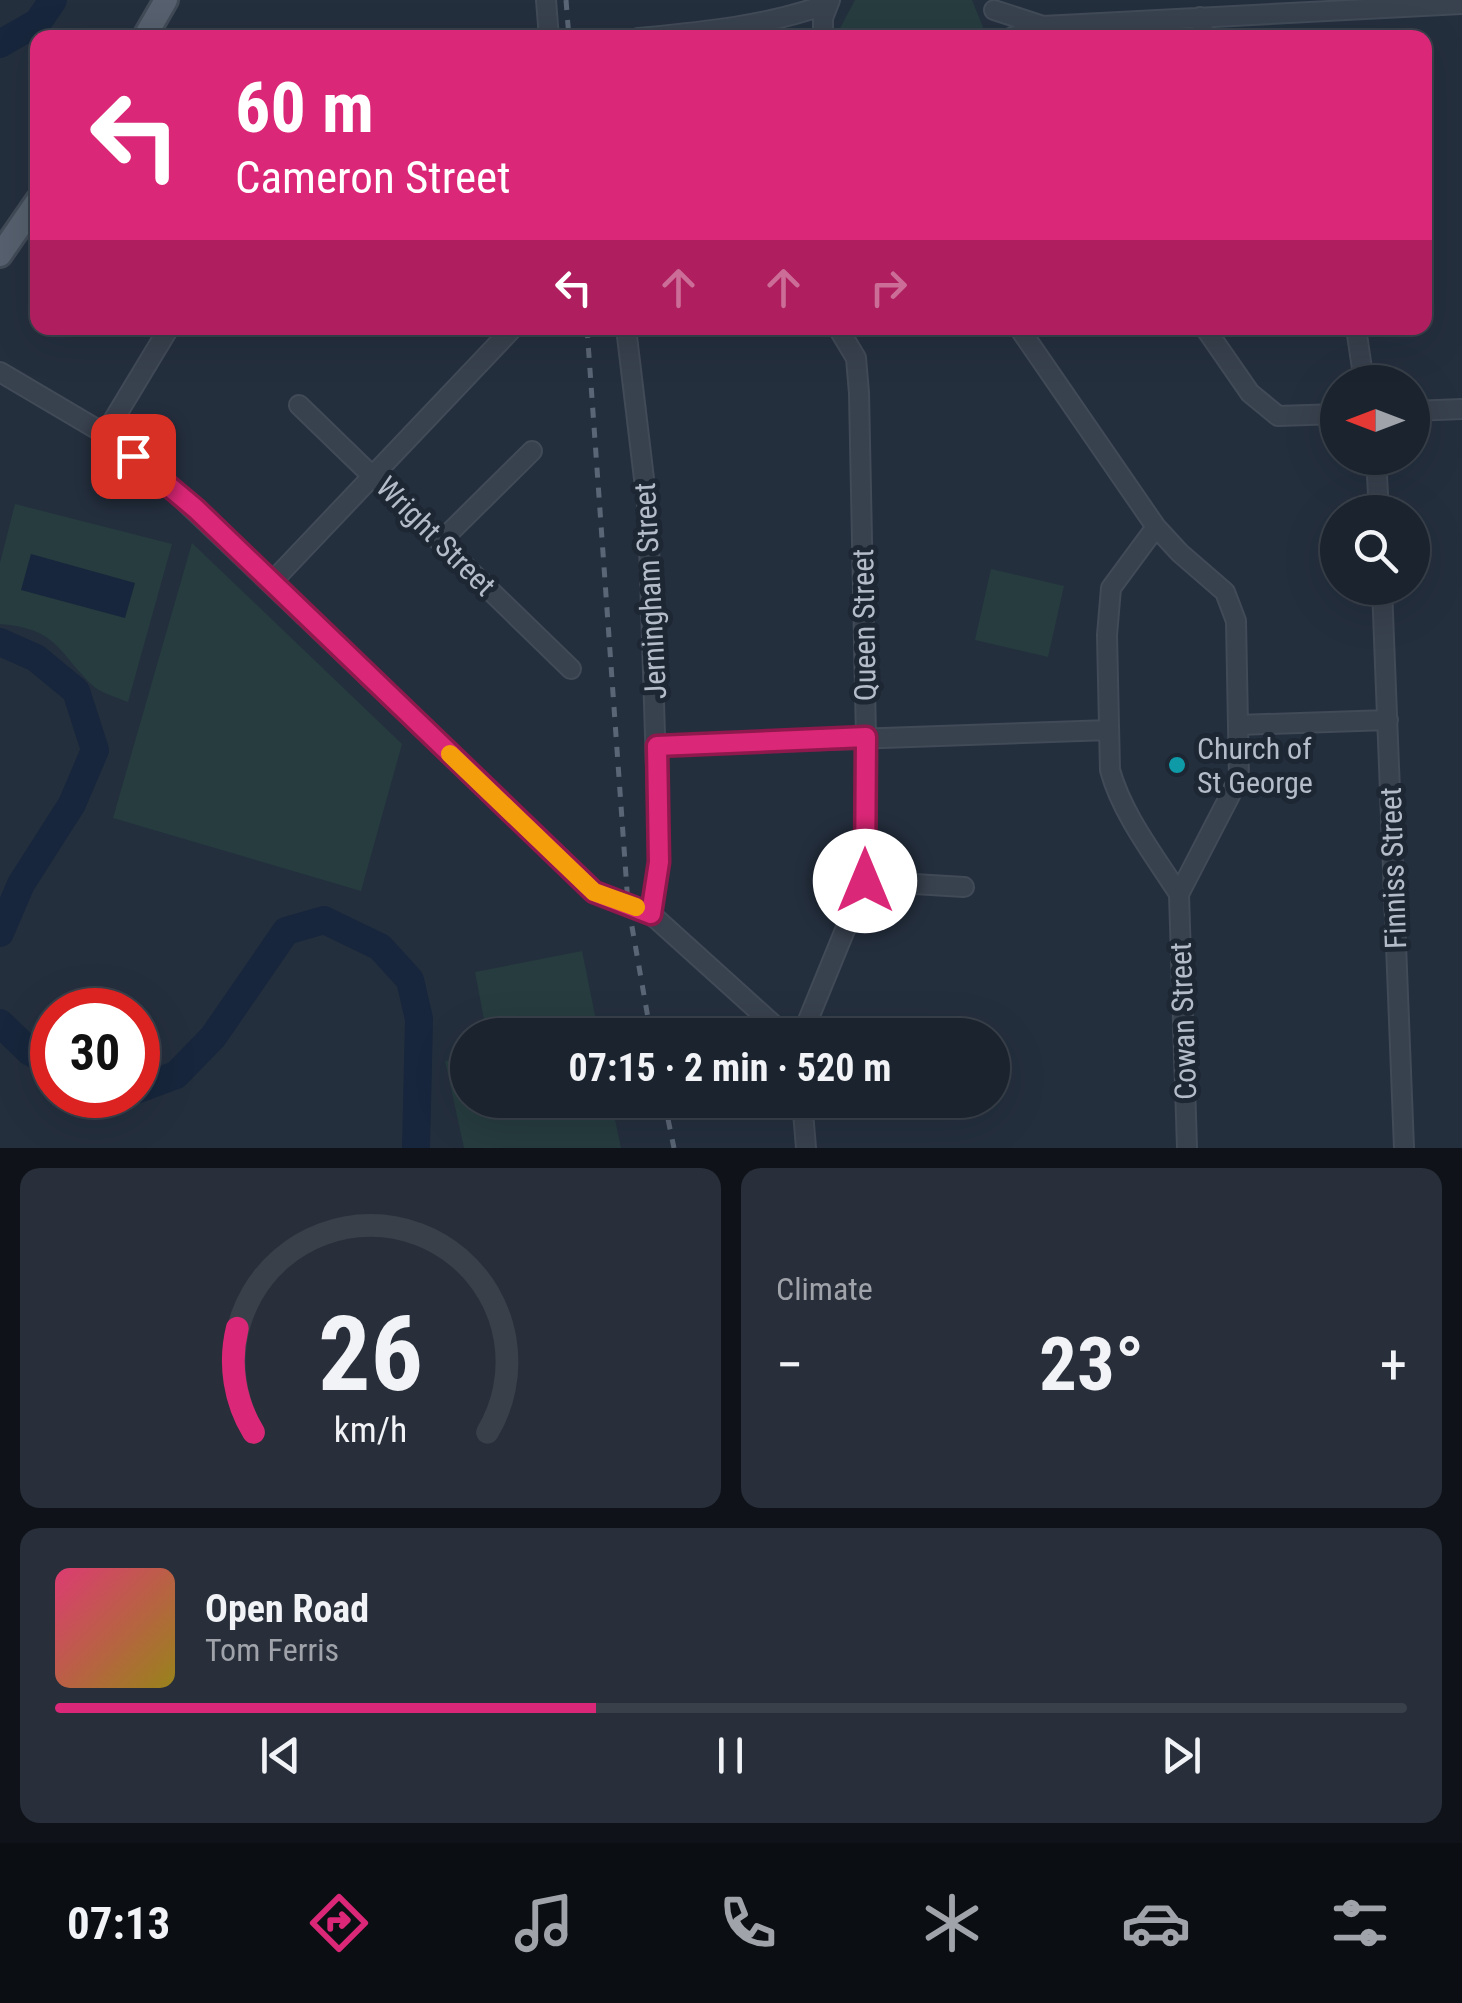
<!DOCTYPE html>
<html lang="en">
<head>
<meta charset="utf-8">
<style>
	body { margin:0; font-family:"Roboto Condensed",sans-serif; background:#282f3a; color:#f1f3f6; height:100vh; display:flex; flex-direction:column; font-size:38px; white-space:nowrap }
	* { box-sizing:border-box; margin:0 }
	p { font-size:32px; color:#a0a4aa }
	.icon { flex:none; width:55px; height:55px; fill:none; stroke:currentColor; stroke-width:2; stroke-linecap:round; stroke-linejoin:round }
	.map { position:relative; height:1148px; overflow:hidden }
	.side { display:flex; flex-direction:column; gap:20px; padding:20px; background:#0f1319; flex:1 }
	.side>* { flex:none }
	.guide { position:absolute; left:30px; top:30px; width:1402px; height:305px; border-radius:20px; box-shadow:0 10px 40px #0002,0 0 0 2px #39404a; background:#db2777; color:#fff; overflow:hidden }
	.needle { width:65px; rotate:270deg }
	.controls { position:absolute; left:1320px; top:365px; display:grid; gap:20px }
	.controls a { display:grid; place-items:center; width:110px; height:110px; border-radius:50%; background:#1b232e; box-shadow:0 10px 40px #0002,0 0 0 2px #39404a; font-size:50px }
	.speed { position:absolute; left:30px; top:988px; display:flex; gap:20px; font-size:50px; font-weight:700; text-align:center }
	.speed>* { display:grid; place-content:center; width:130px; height:130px; border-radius:50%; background:#1b232e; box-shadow:0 10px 40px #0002,0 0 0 2px #39404a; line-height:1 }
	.speed .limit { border:15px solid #d22; background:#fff; color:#111 }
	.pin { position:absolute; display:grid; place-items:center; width:85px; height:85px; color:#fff; margin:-42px; border-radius:20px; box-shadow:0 5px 15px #0006 }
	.me { position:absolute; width:110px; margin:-55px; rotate:0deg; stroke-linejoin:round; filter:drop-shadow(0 0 8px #0008) }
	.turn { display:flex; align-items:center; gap:35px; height:210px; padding:0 40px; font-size:45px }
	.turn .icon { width:130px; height:130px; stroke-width:2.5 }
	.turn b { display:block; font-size:70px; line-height:85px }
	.lanes { display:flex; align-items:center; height:95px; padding:0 40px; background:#0003; justify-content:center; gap:50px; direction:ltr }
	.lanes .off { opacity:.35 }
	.big { font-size:75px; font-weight:700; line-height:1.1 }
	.side .tile { flex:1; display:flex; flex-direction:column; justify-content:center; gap:15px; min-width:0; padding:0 35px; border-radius:20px; background:#282f3a }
	.side .dial { align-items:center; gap:0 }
	.dial svg { height:260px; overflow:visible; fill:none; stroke:#39404a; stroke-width:7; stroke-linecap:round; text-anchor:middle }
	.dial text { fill:#f1f3f6; stroke:none }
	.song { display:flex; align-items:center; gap:30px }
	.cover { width:120px; height:120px; border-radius:15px; background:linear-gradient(135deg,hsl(340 70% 55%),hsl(50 70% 35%)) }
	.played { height:10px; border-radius:5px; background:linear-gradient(90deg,#db2777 40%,#39404a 40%) }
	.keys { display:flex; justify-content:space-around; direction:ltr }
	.heat { display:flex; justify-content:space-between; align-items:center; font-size:55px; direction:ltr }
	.side .tiles { flex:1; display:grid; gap:20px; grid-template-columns:1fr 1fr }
	.tile:last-child { grid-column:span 2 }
	.trip { position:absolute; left:450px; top:1018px; width:560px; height:100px; border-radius:50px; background:#1b232e; box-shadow:0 10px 40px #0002,0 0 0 2px #39404a; font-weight:700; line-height:100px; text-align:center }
	.menu { display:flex; height:160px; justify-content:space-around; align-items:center; background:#0b0e12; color:#a0a4aa }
	.menu .icon { width:70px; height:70px }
	.menu .active { color:#db2777 }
	.menu b { font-size:45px; color:#f1f3f6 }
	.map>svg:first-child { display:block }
</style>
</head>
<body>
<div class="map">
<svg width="1462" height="1148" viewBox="0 0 1462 1148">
	<rect width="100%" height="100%" fill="#242f3e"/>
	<path fill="#263c3f" d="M855,0H972L983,27L976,37H844L839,30Z
		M15,504L172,544L128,702C116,697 100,693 91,684C56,649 57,629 0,624V563Z
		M192,543L402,744L361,891L113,818Z
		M991,569L1064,586L1048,657L975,640Z
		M582,951L599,1035H487L475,972Z
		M467,1057L468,1100H611L621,1148H464L445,1061Z"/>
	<path fill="#17263c" d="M31,554L135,583L125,618L21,590Z"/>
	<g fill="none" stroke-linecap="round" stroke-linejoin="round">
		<path stroke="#17263c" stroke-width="28" d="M0,44L38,22L53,0
			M0,642L36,658L76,691L95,750L72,804L21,884L0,933
			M0,1023L30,1052L52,1063
			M138,1089L176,1075L213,1037L286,931L324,920L380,947L410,980L419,1019L416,1148"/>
		<defs>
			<path id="minor" d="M546,0L549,38
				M994,10L1043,26
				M1200,17L1205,38
				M638,38C701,32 767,26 827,4
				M823,38V18L830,0
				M1010,38L1043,26L1462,4
				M626,328L648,512L659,863L651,914
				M1019,328L1156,527
				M1205,328L1250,393L1278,416L1338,414
				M1356,328L1364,382
				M0,372L105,434L161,479L594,892L651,914L785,1035
				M299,405L571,669
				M1412,411L1462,409
				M105,434L169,328
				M1376,458L1379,512
				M1156,527L1180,553L1225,592L1236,621L1239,778L1179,894C1154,855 1122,814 1110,770L1107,635L1111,588Z
				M441,541L532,451
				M271,583L513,328
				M1382,588L1404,1148
				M1238,725L1388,720
				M657,746L1109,730
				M865,881L964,887
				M1179,894L1187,1148
				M802,1035L865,881L866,737L859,393L856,358L838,328
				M802,1100L806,1148"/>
			<path id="major" d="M144,38L166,0
				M0,255L38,200"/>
		</defs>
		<use href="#minor" stroke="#414a57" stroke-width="22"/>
		<use href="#major" stroke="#414a57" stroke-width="28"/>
		<use href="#minor" stroke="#38414e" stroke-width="18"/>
		<use href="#major" stroke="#56606e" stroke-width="22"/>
		<path stroke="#5a6575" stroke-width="5" stroke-dasharray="10 10" stroke-linecap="butt" d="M566,0L569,38
			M587,328L628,904L651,1035
			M664,1100L674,1148"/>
	</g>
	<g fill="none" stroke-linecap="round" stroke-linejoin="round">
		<defs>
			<path id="route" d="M133,456L196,509L594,892L651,914L659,862L657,746L866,737L865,881"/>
		</defs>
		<use href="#route" stroke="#8e194d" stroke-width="25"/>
		<use href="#route" stroke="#db2777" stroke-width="18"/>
		<path stroke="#f59e0b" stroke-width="18" d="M450,754L594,892L636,907"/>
	</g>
	<circle fill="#0f9aa8" stroke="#1d2633" stroke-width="4" cx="1177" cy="765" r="10"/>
	<g text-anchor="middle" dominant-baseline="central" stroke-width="10" stroke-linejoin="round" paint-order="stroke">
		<g font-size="30" fill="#b4bcc9" stroke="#1d2633">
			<text transform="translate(436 536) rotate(45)">Wright Street</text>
			<text transform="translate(650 591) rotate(-93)">Jerningham Street</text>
			<text transform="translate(864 625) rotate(-91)">Queen Street</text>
			<text transform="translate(1393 868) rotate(-92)">Finniss Street</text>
			<text transform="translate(1183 1021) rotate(-92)">Cowan Street</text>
		</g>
		<g font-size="30" fill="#b4bcc9" stroke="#1d2633" text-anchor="start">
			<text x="1197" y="748">Church of<tspan x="1197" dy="34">St George</tspan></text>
		</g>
	</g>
</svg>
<div class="controls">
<a><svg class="needle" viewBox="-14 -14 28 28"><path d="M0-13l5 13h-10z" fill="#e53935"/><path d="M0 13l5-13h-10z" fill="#a0a4aa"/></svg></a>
<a><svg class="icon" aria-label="search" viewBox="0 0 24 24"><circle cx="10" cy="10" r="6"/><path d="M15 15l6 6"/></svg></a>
</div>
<div class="speed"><div class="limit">30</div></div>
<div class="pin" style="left:133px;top:456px;background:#d93025"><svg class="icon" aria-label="arrive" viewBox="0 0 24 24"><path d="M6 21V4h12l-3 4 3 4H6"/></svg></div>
<svg class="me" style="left:865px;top:881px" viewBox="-20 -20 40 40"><circle r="19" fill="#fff"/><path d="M0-13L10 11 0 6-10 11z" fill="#db2777"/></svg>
<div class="trip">07:15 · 2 min · 520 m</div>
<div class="guide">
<div class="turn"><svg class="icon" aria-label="left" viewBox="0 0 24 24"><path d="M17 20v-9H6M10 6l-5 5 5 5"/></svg><div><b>60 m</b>Cameron Street</div></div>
<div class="lanes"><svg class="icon" aria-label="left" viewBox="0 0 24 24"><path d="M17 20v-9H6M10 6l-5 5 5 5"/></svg><svg class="icon off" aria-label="ahead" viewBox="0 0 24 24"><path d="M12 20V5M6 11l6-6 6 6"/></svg><svg class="icon off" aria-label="ahead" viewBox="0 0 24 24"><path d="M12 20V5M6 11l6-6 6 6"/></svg><svg class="icon off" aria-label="right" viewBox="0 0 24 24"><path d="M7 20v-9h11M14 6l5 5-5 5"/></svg></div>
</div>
</div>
<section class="side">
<div class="tiles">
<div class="tile dial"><svg viewBox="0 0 100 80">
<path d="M14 69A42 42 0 1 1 86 69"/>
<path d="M14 69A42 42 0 0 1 9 37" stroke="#db2777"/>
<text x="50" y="56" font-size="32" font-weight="700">26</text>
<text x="50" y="72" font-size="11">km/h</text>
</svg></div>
<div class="tile"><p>Climate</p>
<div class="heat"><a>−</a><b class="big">23°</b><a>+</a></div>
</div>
<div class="tile">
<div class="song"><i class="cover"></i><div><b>Open Road</b><p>Tom Ferris</p></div></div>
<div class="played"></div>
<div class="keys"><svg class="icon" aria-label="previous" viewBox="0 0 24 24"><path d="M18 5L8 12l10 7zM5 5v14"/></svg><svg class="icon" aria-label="pause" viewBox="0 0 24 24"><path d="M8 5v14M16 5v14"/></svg><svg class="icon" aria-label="next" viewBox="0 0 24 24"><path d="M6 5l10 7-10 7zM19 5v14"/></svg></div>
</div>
</div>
</section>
<nav class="menu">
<b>07:13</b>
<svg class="icon active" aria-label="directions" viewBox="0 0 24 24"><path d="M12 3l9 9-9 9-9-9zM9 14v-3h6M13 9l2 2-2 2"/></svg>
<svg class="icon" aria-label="music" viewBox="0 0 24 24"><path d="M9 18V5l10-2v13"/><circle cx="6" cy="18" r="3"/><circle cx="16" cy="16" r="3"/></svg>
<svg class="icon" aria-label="phone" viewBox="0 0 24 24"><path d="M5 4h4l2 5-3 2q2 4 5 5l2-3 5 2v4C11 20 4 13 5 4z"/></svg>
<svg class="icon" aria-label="climate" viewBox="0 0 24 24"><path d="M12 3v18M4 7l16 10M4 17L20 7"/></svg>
<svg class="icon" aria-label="car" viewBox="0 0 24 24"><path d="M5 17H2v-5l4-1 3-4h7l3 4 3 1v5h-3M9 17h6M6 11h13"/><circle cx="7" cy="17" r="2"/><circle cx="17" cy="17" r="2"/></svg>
<svg class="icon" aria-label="filters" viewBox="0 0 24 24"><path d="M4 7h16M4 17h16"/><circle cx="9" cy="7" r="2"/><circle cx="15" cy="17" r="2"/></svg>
</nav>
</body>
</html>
